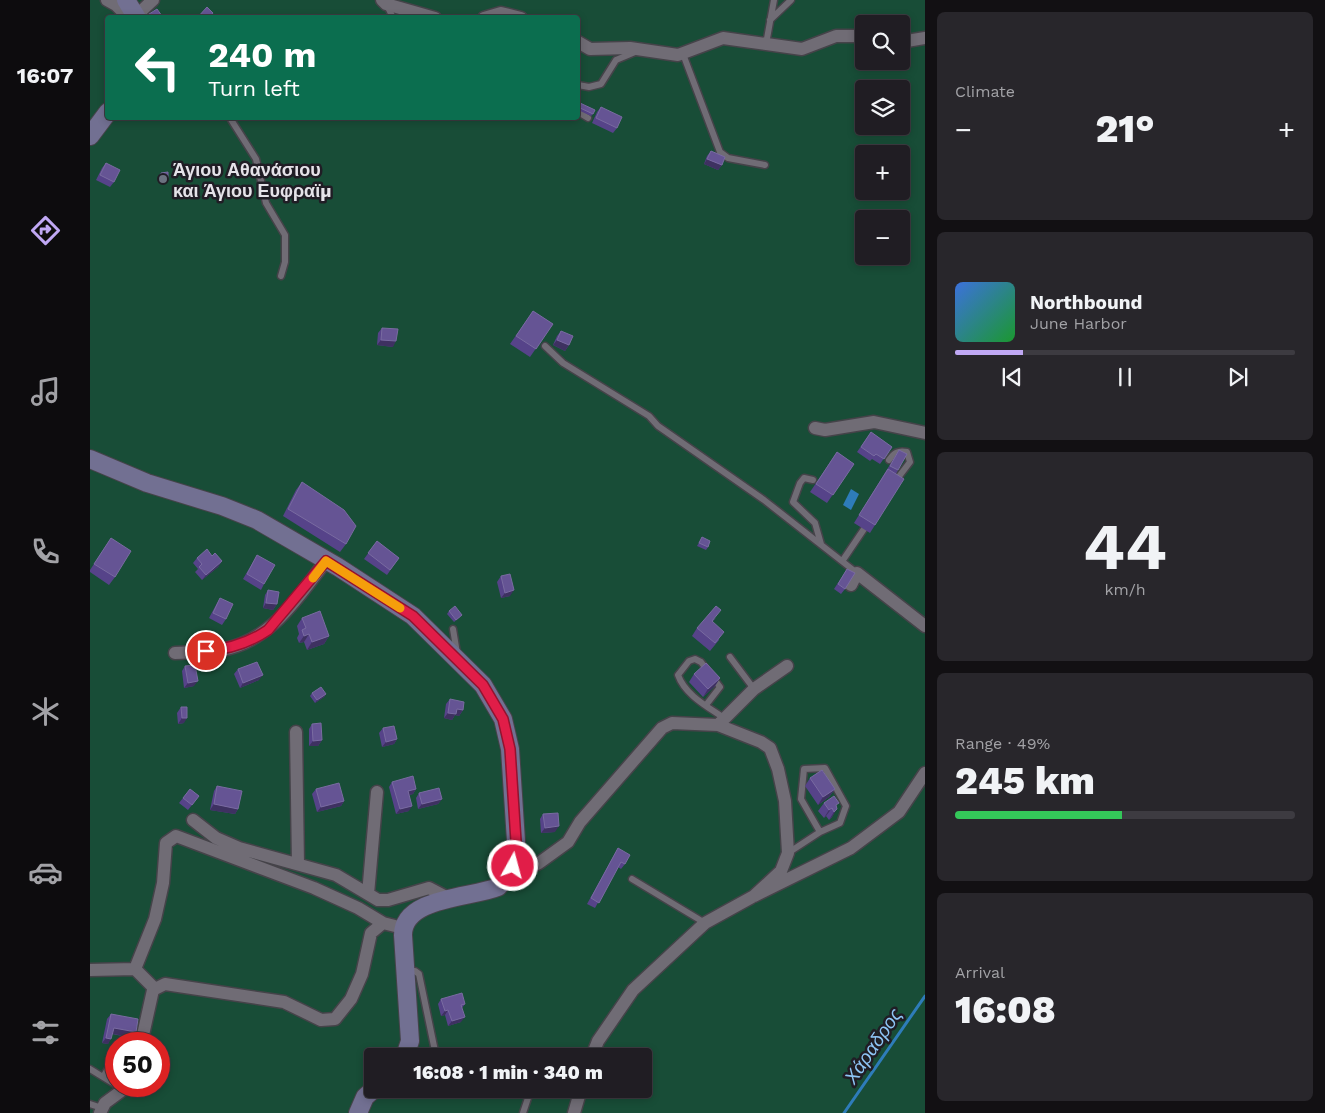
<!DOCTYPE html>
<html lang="en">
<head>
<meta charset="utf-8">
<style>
	body { margin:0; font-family:"Work Sans",sans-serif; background:#28262b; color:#f1f3f6; height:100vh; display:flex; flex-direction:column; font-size:19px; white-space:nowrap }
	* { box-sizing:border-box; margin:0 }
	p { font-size:16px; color:#a2a2a6 }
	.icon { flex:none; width:28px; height:28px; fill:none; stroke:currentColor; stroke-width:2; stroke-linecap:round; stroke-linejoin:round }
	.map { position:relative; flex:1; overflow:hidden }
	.side { display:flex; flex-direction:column; gap:12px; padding:12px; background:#121013; width:400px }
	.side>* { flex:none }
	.top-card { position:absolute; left:15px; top:15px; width:475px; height:105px; border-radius:5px; box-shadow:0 2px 8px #0003,0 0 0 1px #3d3b41; background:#0b6e4f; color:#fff; overflow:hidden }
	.fabs { position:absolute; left:765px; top:15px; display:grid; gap:10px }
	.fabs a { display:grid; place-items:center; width:55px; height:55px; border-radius:5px; background:#201d23; box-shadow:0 2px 8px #0003,0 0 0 1px #3d3b41; font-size:25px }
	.speed { position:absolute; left:15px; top:1032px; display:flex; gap:10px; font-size:25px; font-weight:700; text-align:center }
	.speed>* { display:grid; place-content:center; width:65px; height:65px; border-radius:50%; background:#201d23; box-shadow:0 2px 8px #0003,0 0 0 1px #3d3b41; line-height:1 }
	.speed .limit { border:8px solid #d22; background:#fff; color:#111 }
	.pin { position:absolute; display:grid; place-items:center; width:42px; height:42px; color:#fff; margin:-21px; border:2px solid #fff; border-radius:50%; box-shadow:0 1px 5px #0007 }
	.me { position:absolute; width:55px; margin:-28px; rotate:7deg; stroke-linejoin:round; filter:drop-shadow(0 0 4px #0008) }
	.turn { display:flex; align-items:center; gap:18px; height:105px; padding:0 20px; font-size:22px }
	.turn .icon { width:65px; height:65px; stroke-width:2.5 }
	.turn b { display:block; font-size:35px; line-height:42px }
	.big { font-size:38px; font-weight:800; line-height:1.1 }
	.side .card { flex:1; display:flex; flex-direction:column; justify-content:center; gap:8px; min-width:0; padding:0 18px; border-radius:8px; background:#28262b }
	.side .dial { align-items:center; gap:0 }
	.dial b { font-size:65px; line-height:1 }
	.song { display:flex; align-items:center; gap:15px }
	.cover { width:60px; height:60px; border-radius:8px; background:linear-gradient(135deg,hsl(220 70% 55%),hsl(130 70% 35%)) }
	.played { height:5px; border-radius:2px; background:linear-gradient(90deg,#c0a8f4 20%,#3d3b41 20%) }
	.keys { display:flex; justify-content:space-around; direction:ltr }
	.heat { display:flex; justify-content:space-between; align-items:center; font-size:28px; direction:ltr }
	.charge { height:8px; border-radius:4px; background:linear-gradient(90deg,#34c759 49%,#3d3b41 0) }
	.trip { position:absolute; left:274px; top:1048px; width:288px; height:50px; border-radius:5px; background:#201d23; box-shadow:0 2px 8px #0003,0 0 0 1px #3d3b41; font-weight:800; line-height:50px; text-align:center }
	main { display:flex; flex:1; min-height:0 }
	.tab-bar { display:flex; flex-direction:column; width:90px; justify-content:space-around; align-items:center; background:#0d0c0e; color:#a2a2a6 }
	.tab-bar .icon { width:35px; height:35px }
	.tab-bar .selected { color:#c0a8f4 }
	.tab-bar b { font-size:22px; color:#f1f3f6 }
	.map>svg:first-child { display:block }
</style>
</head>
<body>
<main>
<nav class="tab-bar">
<b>16:07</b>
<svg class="icon selected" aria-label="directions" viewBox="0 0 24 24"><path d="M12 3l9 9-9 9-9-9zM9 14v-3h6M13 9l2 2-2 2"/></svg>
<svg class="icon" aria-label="music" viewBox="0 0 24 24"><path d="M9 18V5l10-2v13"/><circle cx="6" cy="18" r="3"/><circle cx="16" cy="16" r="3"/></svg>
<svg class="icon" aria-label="phone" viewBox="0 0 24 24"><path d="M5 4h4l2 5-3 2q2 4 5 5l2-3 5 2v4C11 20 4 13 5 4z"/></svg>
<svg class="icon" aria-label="climate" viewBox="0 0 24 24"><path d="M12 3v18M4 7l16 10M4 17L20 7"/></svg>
<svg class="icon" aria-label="car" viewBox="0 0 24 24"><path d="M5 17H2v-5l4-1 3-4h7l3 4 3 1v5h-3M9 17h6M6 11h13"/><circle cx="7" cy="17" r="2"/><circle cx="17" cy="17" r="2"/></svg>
<svg class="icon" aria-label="filters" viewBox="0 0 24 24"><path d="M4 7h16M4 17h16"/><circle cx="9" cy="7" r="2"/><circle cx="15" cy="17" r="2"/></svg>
</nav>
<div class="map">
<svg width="835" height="1113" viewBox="0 0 835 1113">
	<rect width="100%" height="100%" fill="#2a272f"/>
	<path fill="#184d37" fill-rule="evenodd" d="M0,0H835V1113H0ZM18,18H488V118H18ZM774,24H811V61H774ZM774,89H811V126H774ZM774,154H811V191H774ZM774,219H811V256H774ZM26,1044H69V1086H26ZM282,1056H552V1089H282Z"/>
	<path fill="#2e7cb9" d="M761,489L769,494L761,510L753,505Z"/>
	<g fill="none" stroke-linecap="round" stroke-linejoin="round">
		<path stroke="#2e7cb9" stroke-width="3" d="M754,1113L835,996"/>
		<defs>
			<path id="lane" d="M297,5L303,18
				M680,20L701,0
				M676,44L684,0
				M593,54L630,152L638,158L675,165
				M488,85L499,87L511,84L526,60L545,52
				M488,112L498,118
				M140,118L166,159L176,203L195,235V262L191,276
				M455,346L473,363L559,416L568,426L674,500L767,573
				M799,460C804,453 808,450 817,452L820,462L804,483
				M723,480L714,478L710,483L703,502L725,523L731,544
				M753,560L774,529
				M363,629L367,653
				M640,657L664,689
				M616,705L630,687L611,662L605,659L599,661L588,675C595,695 618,707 634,718
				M698,853L730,832L750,823L756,806L735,768L714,769L711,799L730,832
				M542,879L615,923
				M317,971H325L329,974L345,1051
				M0,1069L26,1085
				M13,1077L26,1055
				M0,1104L12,1108
				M433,1113L441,1089"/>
			<path id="street" d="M17,0L26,5L39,18
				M292,0L296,4L345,18
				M46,16L63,0
				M394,18L411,13L431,18
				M488,42L500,49L540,48L588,55L633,38L712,49L746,36H774
				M811,42L835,38
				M725,428L735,430L784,422L835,433
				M761,585L767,573L835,626
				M85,653C100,652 116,652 131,650C182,641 207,598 236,561
				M628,725L664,689L697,666
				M206,732L208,864
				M103,820L126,838L149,848L246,875L288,900H298L339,888L360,899
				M416,878L449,863L478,842L490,822L572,728L582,723L628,725L671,742L680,748L688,769L695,801L698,853L691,871L664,896
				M278,894L287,792
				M45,969L65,919L73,883L76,843L86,836L224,888L268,908L293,923L313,928
				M0,970L45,969L64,988
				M51,1044L63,990L75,984L194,1002L231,1020L245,1019L261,999L272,974L281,933L293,923
				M502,1056L508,1041L543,990L615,923L664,896L761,848L809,812L835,773
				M10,1113L15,1103L38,1086
				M484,1113L491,1089"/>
			<path id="secondary" d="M36,0L47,18
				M0,136L18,112
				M0,459L57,483L132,506L167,520L248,567L323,616L393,685L413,719L420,749L426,841L423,866L416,878L408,887C381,898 313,897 313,935L320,1041L315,1056
				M268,1113L275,1097L284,1089"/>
		</defs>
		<use href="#lane" stroke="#454349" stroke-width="9"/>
		<use href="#street" stroke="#454349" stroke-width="15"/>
		<use href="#secondary" stroke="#454349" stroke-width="20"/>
		<use href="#lane" stroke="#706c75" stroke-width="6"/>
		<use href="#street" stroke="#706c75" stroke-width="12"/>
		<use href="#secondary" stroke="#727092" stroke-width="18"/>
	</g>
	<path fill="#564389" d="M490,103L503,114L501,116L488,110V107Z
		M511,107L527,128L523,133L502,123L507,112Z
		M621,151L632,165L628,170L614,164L617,156Z
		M16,163L24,182L20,187L6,180L12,168Z
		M71,173L78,180L76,183H70L69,175Z
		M443,311L463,324L440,357L420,344Z
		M292,328L303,347L287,345L288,333Z
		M471,331L479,345L475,351L463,345L467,336Z
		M781,432L802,447L790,464L782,459L780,461L767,452Z
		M809,450L808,470L806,474L785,525L780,533L764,523Z
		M747,452L764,464L737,503L720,492Z
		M212,482L256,544L250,552L193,516L206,490Z
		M612,537L618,547L616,550L607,546Z
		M21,538L25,577L19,585L0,572V570Z
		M287,541L309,558L297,575L274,559Z
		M167,555L174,584L171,590L153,579Z
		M122,556L132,561L128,567L112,580L105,572L108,569L103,563L107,558Z
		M757,569L755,589L751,594L744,589Z
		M411,576L420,596L411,598L407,582Z
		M178,590L187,604L183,610L173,608L175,595Z
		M130,598L136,619L132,625L119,618L127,603Z
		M359,611L370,617L364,622L357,614Z
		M212,618L239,636L234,644L217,650L214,642L209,643L207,638L209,634L207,626Z
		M626,618L622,622L629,640L620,651L602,636L607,628Z
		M95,666L104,686L94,688L92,671Z
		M148,669L169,680L150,688L144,674Z
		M604,674L630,678L625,686L613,697L599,682Z
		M222,693L236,694L234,697L225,703L220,696Z
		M360,699L373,710L369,716L365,715L362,720L354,718L356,704Z
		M91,707L94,723L88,724L87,713Z
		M222,724L232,740L228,746H219V729Z
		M293,728L307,739L304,744L292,747L289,733Z
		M720,778L745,789L739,797L728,805L715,786Z
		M302,782L326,789L323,794L319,795V811L306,814L299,787Z
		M127,786L148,809L145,814L120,810L124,791Z
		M100,789L109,796L98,810L89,803Z
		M226,789L254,801L251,806L227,812L222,794Z
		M329,793L352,799L348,804L328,809L326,798Z
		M734,803L747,807L742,817L739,820L736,816L734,818L728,811Z
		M453,814L465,832L451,833L450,819Z
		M528,848L535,864L531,869L528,867L505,908L497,904Z
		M351,999L375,1004L372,1008L371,1022L358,1026L355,1015L351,1016L348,1004Z
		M21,1014L42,1038L22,1034L18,1044L12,1043L17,1019Z"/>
	<path fill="#3e3161" d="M617,159L632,165L628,170L614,164Z
		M72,180H78L76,183H70Z
		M291,340L306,341L303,347L287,345Z
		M467,340L479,345L475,351L463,345Z
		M132,561L128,567L112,580L116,575Z
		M424,590L420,596L411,598L415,593Z
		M176,603L187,604L183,610L173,608Z
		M219,634L214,642L209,643L214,636Z
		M239,636L234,644L217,650L222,642Z
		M173,675L169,680L150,688L153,683Z
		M630,678L625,686L613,697L618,689Z
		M108,681L104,686L94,688L98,683Z
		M236,694L234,697L225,703L227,700Z
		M367,709L373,710L369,716L365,715L362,720L354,718L358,713Z
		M92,718H97L94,723L88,724Z
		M307,739L304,744L292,747L296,742Z
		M232,740L228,746H219L223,741Z
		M326,789L323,794L315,796L318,791Z
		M745,789L739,797L728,805L733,797Z
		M352,799L348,804L328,809L332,804Z
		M254,801L251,806L227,812L231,807Z
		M124,804L148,809L145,814L120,810Z
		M322,806L319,811L306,814L310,809Z
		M742,808L736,816L734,818L739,810Z
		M747,809L742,817L739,820L744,812Z
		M469,826L465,832L451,833L455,828Z
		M358,1010L355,1015L351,1016L355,1011Z
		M375,1017L371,1022L358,1026L362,1021Z
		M24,1028L46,1032L42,1038L20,1033Z
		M16,1038L21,1039L18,1044L12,1043Z"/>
	<path fill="#655494" stroke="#796ba1" d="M117,7L123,13L119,18H107Z
		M67,9L72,16L70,18H57L56,16Z
		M490,103L505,110L503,114L488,107Z
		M511,107L532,117L527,128L506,118Z
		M621,151L635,157L632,165L617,159Z
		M16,163L30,170L24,182L10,175Z
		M78,172V180H72L71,173Z
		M443,311L463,324L446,349L426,336Z
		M292,328L308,329L306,341L291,340Z
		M471,331L483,336L479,345L467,340Z
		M781,432L802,447L794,459L786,454L784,456L771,447Z
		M809,450L817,454L808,470L800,466Z
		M747,452L764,464L743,495L726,484Z
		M798,469L814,479L785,525L769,515Z
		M212,482L254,510L266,526L256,544L198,509Z
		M612,537L620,541L618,547L609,543Z
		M21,538L41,551L25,577L4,564Z
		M287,541L309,558L300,570L278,553Z
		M117,549L122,556L125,553L132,561L116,575L109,567L112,564L107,558Z
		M167,555L185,565L174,584L157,574Z
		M757,569L765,573L755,589L748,584Z
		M420,574L424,590L415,593L411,576Z
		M178,590L189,592L187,604L176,603Z
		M130,598L143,604L136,619L123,613Z
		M365,606L372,615L366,620L359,611Z
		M626,606L631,610L622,621L634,632L625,643L607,628Z
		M230,611L239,636L222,642L219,634L214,636L212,630L216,628L212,618Z
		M167,662L173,675L153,683L148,669Z
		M616,663L630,678L618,689L604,674Z
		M105,665L108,681L98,683L95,666Z
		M231,687L236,694L227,700L222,693Z
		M360,699L374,702L373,710L367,709L366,714L358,713Z
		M91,707H97V718H92Z
		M231,723L232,740L223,741L222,724Z
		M304,726L307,739L296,742L293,728Z
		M732,770L745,789L733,797L720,778Z
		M323,776L326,789L318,791L322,806L310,809L302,782Z
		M249,783L254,801L231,807L226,789Z
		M127,786L152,791L148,809L124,804Z
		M349,788L352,799L332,804L329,793Z
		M100,789L109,796L102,805L93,798Z
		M744,796L749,803L746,805L747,809L744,812L742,808L739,810L734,803Z
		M468,813L469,826L455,828L453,814Z
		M528,848L540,855L535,864L531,862L509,903L501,898Z
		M372,993L375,1004L371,1005L375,1017L362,1021L358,1010L355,1011L351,999Z
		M21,1014L48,1019L46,1032L24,1028L21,1039L16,1038Z"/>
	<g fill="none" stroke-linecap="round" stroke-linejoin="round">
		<defs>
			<path id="route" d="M116,651C139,649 159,643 178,630L236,561L323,616L393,685L413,719L420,749L426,841L423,866"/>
		</defs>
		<use href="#route" stroke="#92132f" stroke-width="12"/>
		<use href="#route" stroke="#e11d48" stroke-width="9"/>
		<path stroke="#f59e0b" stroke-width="9" d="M223,578L236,561L310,608"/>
	</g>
	<circle fill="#6b7280" stroke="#201d25" stroke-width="2" cx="73" cy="179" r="5"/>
	<g text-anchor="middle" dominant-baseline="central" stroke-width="5" stroke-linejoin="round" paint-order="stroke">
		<g font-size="18" font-weight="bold" fill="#e5e3e9" stroke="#201d25" text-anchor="start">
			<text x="83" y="169">Άγιου Αθανάσιου<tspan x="83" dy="21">και Άγιου Ευφραϊμ</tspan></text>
		</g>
		<g font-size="19" font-style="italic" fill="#8ec5f6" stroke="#201d25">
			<text transform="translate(783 1046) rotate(-56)">Χάραδρος</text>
		</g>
	</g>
</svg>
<div class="fabs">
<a><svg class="icon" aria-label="search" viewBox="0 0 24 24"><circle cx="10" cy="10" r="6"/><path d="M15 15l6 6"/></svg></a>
<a><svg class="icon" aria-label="layers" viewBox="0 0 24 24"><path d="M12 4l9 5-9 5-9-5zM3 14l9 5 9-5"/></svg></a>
<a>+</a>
<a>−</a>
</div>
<div class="speed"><div class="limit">50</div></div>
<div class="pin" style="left:116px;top:651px;background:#d93025"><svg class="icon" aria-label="arrive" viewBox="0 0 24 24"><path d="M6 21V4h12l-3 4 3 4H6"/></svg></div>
<svg class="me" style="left:423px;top:866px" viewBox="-20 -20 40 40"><circle r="17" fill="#e11d48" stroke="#fff" stroke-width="3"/><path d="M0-11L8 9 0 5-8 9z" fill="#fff"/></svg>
<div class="trip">16:08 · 1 min · 340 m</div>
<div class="top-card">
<div class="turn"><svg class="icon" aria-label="left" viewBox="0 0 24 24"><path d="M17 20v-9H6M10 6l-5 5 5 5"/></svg><div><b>240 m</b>Turn left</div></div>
</div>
</div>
<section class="side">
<div class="card"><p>Climate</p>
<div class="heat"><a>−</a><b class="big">21°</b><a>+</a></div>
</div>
<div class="card">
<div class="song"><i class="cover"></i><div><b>Northbound</b><p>June Harbor</p></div></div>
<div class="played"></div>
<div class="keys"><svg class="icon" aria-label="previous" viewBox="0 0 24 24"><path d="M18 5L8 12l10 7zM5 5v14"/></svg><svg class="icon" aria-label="pause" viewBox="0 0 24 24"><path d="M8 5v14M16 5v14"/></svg><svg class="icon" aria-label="next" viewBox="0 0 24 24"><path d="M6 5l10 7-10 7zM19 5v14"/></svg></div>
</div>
<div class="card dial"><b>44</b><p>km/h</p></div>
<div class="card"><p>Range · 49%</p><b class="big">245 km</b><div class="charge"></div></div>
<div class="card"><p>Arrival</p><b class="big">16:08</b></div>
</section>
</main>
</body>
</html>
